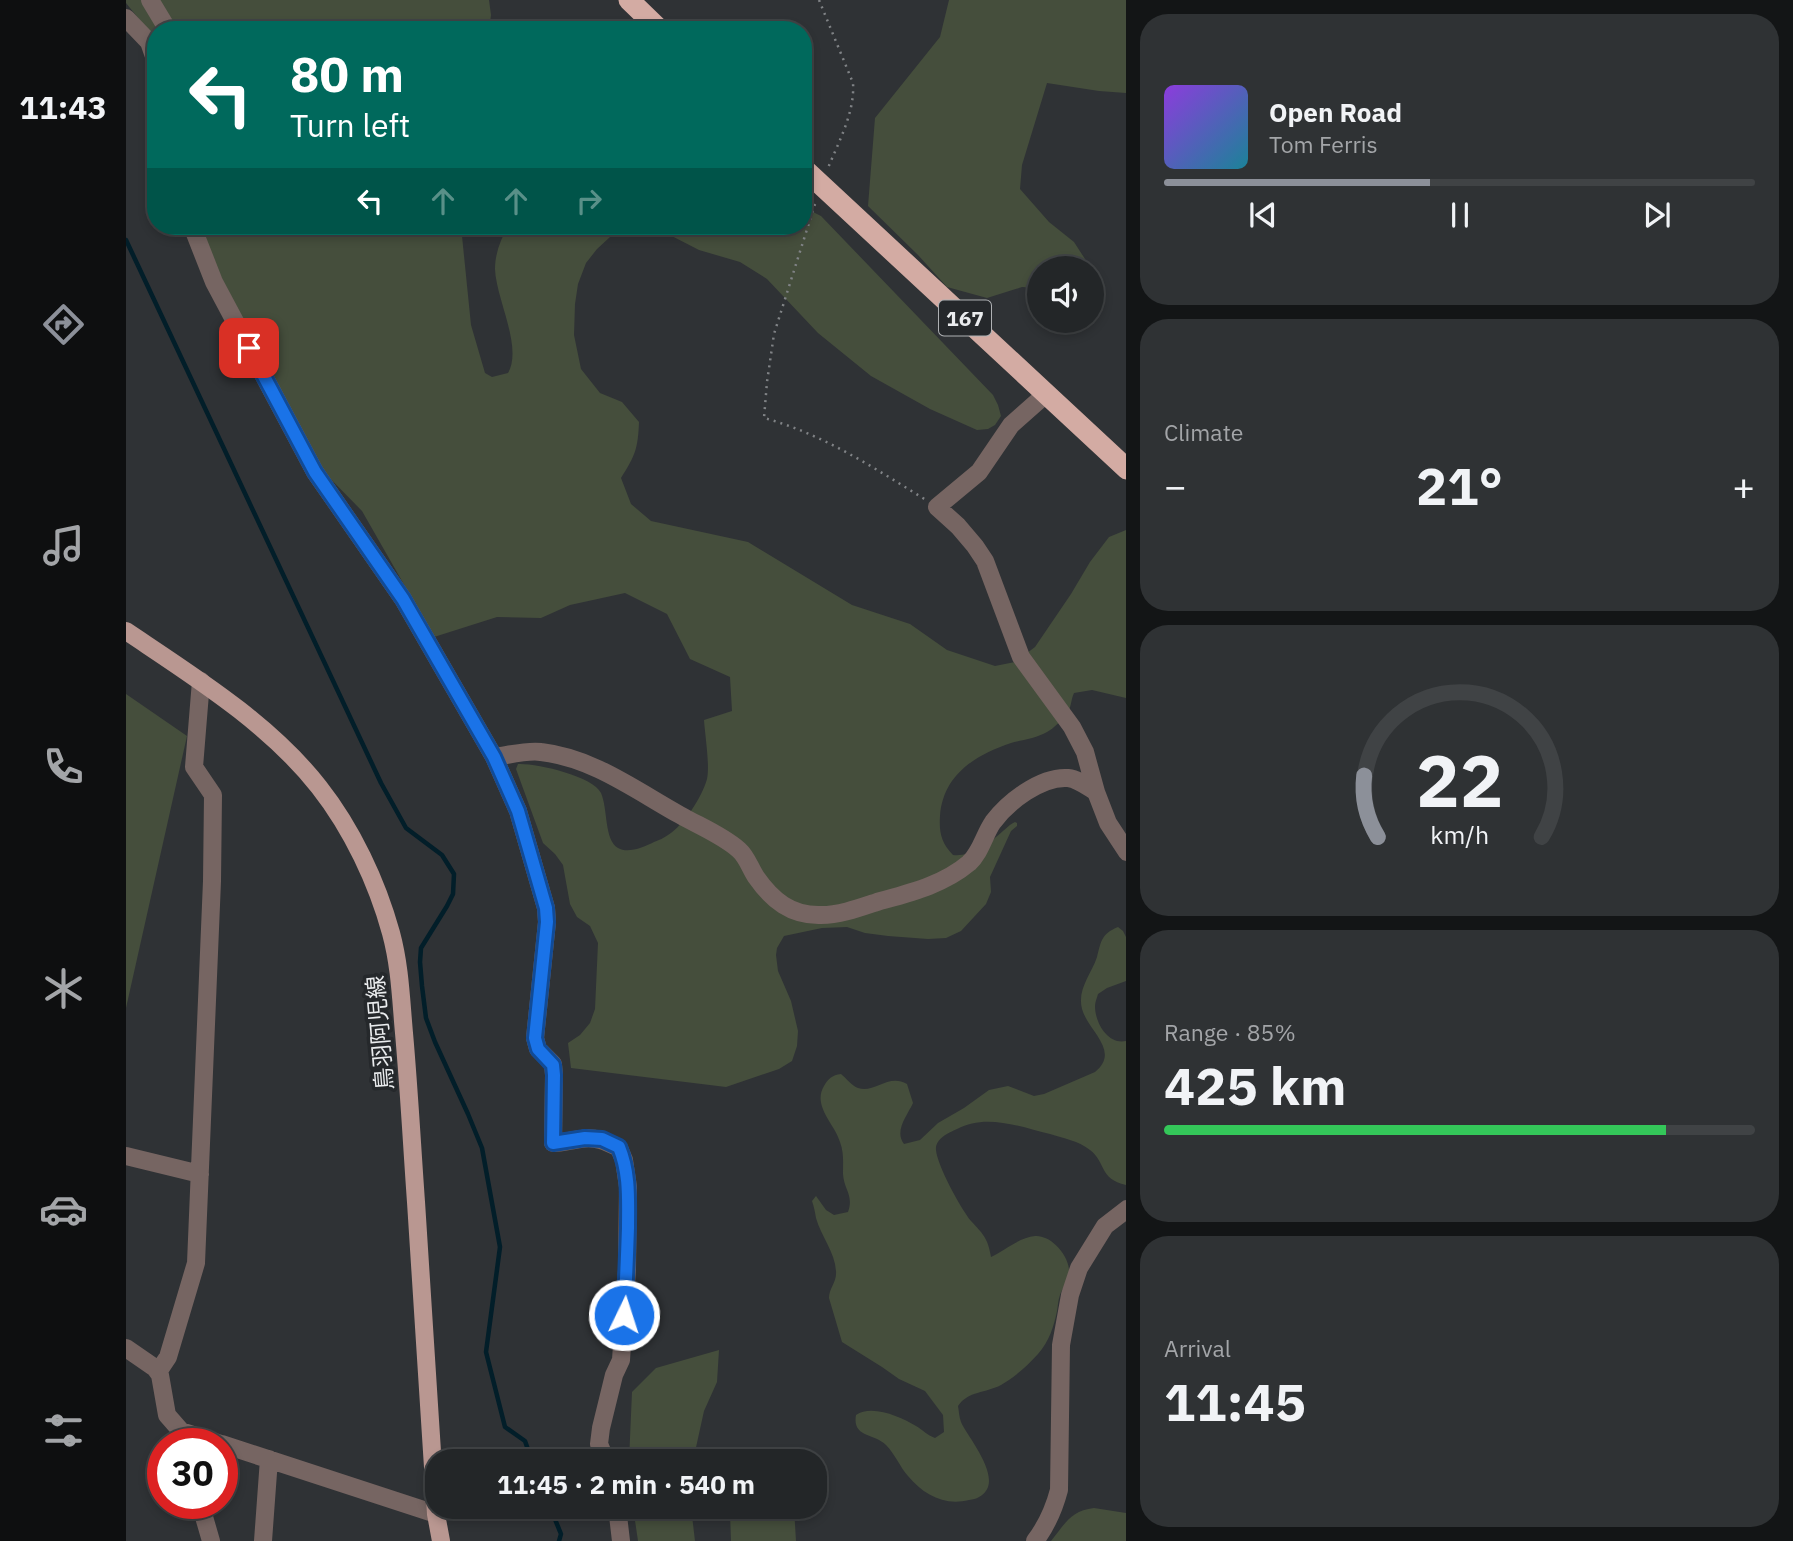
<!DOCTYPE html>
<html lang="en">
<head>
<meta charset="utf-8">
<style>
	body { margin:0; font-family:"IBM Plex Sans","Noto Sans JP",sans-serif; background:#2f3234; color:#f1f3f6; height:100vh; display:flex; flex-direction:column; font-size:26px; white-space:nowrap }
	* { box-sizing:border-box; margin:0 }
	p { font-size:23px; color:#a3a5a8 }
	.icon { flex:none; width:38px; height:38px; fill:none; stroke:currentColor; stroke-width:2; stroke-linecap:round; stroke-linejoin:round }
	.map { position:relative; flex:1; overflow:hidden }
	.panel { display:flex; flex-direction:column; gap:14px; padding:14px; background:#131516; width:667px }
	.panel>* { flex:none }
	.banner { position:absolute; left:21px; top:21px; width:665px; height:214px; border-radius:28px; box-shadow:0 4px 10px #0003,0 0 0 2px #404345; background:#00695c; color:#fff; overflow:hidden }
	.fabs { position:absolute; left:901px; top:256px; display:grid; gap:14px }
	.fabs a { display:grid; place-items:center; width:77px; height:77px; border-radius:50%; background:#232628; box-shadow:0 4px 10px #0003,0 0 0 2px #404345; font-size:35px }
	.speed { position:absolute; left:21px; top:1428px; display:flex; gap:14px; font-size:35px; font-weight:700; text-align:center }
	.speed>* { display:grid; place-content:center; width:91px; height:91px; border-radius:50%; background:#232628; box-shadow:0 4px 10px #0003,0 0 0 2px #404345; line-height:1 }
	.speed .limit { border:10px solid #d22; background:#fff; color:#111 }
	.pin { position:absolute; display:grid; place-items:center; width:60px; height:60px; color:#fff; margin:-30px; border-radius:14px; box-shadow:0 4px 10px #0006 }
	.me { position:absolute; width:77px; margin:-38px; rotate:4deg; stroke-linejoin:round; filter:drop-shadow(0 0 5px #0008) }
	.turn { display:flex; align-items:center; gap:24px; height:147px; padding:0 28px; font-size:32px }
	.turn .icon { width:91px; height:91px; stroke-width:2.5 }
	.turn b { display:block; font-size:49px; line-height:60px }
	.lanes { display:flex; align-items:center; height:66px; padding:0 28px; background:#0003; justify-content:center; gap:35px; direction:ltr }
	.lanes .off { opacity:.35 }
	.big { font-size:52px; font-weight:700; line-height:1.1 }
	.panel .widget { flex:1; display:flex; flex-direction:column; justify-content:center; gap:10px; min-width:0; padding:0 24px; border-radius:28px; background:#2f3234 }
	.panel .dial { align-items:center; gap:0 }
	.dial svg { height:182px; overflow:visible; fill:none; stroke:#404345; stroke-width:7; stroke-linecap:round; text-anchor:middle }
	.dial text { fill:#f1f3f6; stroke:none }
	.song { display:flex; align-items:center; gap:21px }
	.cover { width:84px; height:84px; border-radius:10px; background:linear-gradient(135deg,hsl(270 70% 55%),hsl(190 70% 35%)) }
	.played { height:7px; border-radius:4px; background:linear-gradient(90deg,#8c9099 45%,#404345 45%) }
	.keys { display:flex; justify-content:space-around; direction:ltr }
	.heat { display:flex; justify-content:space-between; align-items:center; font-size:38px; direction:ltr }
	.charge { height:10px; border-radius:5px; background:linear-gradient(90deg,#34c759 85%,#404345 0) }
	.trip { position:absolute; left:299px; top:1449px; width:402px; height:70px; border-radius:28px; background:#232628; box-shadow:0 4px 10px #0003,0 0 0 2px #404345; font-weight:700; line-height:70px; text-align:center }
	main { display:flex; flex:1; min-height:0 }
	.menu { display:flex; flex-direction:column; width:126px; justify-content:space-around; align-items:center; background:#0e0f10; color:#a3a5a8 }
	.menu .icon { width:49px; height:49px }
	.menu .selected { color:#8c9099 }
	.menu b { font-size:32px; color:#f1f3f6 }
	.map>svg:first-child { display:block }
</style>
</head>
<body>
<main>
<nav class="menu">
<b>11:43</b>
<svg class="icon selected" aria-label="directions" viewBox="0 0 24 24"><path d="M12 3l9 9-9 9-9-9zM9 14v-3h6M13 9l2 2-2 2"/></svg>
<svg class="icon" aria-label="music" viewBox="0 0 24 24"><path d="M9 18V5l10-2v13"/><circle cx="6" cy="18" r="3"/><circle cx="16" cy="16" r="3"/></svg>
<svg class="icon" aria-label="phone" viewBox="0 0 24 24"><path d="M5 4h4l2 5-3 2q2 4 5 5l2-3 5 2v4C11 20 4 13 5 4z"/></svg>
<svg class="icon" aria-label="climate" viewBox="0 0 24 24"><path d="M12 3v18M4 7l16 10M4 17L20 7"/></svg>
<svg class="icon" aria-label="car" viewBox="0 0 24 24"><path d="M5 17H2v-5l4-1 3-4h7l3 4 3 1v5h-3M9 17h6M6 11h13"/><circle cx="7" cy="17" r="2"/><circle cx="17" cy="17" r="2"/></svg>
<svg class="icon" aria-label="filters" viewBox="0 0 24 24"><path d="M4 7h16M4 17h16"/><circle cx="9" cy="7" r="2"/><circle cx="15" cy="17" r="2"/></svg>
</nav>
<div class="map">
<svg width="1001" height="1541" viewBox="0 0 1001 1541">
	<rect width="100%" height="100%" fill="#2f3235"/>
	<path fill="#454e3c" d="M0,0H363L365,15L363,30H30V40L0,3Z
		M823,0H1000V93L973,91L921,83L896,165L894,189L923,222L948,242L959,259L957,268H914L913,288L896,287L861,298L821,287L792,255L742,206L749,118L814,37Z
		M677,207L695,216L867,395L872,405L875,416L869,425L862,429L851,430L804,409L745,376L692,333L641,279L614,262L573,250L538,232L502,229L484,237L471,249L460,263L452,284L449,304L448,335L455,369L474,393L496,402L513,422C512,449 509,456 495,478L505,504L525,521L622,542L726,605L784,624L821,650L869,666L889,662L909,647L945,594L964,562L983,537L1000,530V698L966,690L948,693C945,699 945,709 941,714C937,719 927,729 921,732C911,738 896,740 885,743C849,755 817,775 814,816C813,832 815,843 827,855C842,857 859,847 870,837C877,832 881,826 889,822L891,823V826L885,831L864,877L865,892L860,904L835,931L820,938L802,939L762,936L739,933L721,927L696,928L658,936L651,948L650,955L652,971L665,1001L672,1031L671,1046L666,1061L653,1069L600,1087L445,1068L442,1043L454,1035L464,1023L469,1009L472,943L464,926L451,917L444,904L437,865L429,854L417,843L390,769L392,764C410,763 467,776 475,793C482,809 478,840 492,848C502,854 518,847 528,842C533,840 538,838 542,835C558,825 576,797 581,779C584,765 579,735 578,720L606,711L604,677L564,659L541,614L499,593L444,605L415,618L371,617L308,637L236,511L189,463L76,239L73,226H335L345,325L359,373L366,377L382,373C397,347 370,299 369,269C369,253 375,239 382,226H677Z
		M0,694L61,736L0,1008Z
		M992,927L997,931L1000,937V981L981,988L972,994C971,998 969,1002 969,1006C969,1023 982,1045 1000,1041V1185C973,1179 980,1162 964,1150C953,1141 937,1138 924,1134C895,1127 860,1113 831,1129C822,1133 809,1139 810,1150C811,1165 835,1209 845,1221C857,1234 862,1238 865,1257C878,1251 894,1237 909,1236C927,1235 946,1259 943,1276C942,1284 936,1288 934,1295C932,1300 932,1306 931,1311C928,1326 923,1342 912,1354C901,1366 889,1377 875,1385C860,1393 842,1391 832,1406C833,1411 833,1417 835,1422C842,1438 881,1482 853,1497C850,1499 847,1499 843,1500C818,1506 798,1495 782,1476C774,1467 769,1454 760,1445C748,1433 726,1438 730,1415C746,1404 775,1417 790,1426C797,1430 801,1435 809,1438L818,1432L817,1415L799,1391L773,1379L756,1367L716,1342L703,1298C703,1288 711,1282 710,1271C709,1252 695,1236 690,1218C689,1212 688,1207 686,1201L690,1196L700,1210L708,1215L722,1212C728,1195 718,1190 717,1174C717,1162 718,1153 714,1142C709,1124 686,1106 698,1086C702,1079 706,1075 715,1074C720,1078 726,1086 732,1088C748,1094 762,1073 781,1084L787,1103C781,1116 768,1131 778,1144L794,1140L812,1123L838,1108L863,1090L882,1086L908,1096L918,1094L969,1072C995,1051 962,1031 956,1009C951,989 965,975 971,957C975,942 975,934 992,927Z
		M593,1350L591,1382L578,1411L567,1461H503L506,1392L530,1368Z
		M507,1507H565L569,1541H512Z
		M668,1508L670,1541H605L604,1512Z
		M968,1508L1000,1513V1541H925C939,1524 944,1511 968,1508Z"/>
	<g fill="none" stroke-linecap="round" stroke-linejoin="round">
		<path stroke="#021e29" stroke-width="4.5" d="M0,240L255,783L280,828L316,855L328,874L327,894L321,906L295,948L294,962L296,986L300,1018L309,1042L342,1114L356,1148L374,1247L360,1352L379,1427L399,1441L406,1461
			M424,1507L435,1534L433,1541"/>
		<path stroke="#808386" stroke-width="2.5" stroke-dasharray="2 5" stroke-linecap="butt" d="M693,0L727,83C729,112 713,141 702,168
			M689,204L648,334L641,382L638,418C697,434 748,468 800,500"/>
		<path stroke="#766562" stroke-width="18" d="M24,0L42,30
			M0,18L23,42L30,62
			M66,226L88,282L189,472L277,599L368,757L392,811L420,908L421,922L409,1038L412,1049L427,1064L428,1075L427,1143C437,1143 445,1140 455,1139C469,1136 481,1142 493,1148L498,1160L502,1187L501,1270L495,1360L488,1375L475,1428L473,1444L480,1461
			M920,394L885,425L853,472L811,507L832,526L849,546L859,561L895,657L946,727L959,752L970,792L982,823L1001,852
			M368,757C383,755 401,750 415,752C467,758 509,790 554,815C573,826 596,835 613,850C621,857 624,868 630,877C646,900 665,916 695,915C714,915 733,908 751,902C783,893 817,885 843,863C855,852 858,835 867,822C882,802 915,776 942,778C952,779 962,787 970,792
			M0,1156L74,1174
			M0,1348L29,1368L34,1375L41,1415L55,1431L58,1444
			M32,1372L42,1357L70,1263L86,881L87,795L68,767L75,681
			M55,1431L95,1444
			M96,1444L310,1514
			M74,1503L85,1541
			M491,1507L495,1541
			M137,1541L143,1459
			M909,1541C921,1525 928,1509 933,1490L935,1345L944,1295L953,1268L979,1226L1001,1209"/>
		<path stroke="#b99791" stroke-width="18" d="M0,631C67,676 143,723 193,787C226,829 251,882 265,933C274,966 275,1000 278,1033C283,1089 286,1146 290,1202C297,1306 304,1410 310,1514L315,1541"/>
		<path stroke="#d3aba3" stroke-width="21" d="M503,0L534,30
			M677,168L1001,469"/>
	</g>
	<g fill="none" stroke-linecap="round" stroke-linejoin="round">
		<defs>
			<path id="route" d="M123,348L189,472L277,599L368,757L392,811L420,908L421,922L409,1038L412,1049L427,1065L428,1075L427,1143L459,1138L476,1139L493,1147C504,1174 502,1200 502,1228C501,1257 500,1286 498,1315"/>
		</defs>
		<use href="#route" stroke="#114b97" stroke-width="18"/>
		<use href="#route" stroke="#1a73e8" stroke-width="12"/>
	</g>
	<g text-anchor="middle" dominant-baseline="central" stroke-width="7" stroke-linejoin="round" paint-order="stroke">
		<rect fill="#25282b" stroke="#afb1b4" stroke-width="2" x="813" y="300.5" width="52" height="35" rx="5"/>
		<g font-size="21" font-weight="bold" fill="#eaecee">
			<text x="839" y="318">167</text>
		</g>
		<g font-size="23" fill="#eaecee" stroke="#25282b">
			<text transform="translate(253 1033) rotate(-95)">鳥羽阿児線</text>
		</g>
	</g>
</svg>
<div class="fabs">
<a><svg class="icon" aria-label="sound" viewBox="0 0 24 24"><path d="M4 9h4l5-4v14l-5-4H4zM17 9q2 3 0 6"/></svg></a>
</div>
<div class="speed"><div class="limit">30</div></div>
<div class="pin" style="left:123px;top:348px;background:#d93025"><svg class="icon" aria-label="arrive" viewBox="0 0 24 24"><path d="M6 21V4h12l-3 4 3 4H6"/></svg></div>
<svg class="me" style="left:498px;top:1315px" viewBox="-20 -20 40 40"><circle r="17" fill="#1a73e8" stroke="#fff" stroke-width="3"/><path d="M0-11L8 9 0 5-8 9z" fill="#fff"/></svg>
<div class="trip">11:45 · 2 min · 540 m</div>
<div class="banner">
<div class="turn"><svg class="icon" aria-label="left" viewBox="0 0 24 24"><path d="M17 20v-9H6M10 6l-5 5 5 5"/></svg><div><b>80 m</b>Turn left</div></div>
<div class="lanes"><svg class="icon" aria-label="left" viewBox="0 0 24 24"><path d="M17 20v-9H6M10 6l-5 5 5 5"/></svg><svg class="icon off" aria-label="ahead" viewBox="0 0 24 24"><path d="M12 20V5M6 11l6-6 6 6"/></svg><svg class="icon off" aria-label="ahead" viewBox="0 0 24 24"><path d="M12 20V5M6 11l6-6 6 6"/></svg><svg class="icon off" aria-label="right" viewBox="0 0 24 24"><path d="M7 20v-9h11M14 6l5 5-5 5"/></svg></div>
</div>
</div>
<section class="panel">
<div class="widget">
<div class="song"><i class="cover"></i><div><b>Open Road</b><p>Tom Ferris</p></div></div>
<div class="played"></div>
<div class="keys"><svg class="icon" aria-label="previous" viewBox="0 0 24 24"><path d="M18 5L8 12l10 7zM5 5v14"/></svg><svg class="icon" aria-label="pause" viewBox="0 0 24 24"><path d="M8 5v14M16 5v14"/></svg><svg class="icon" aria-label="next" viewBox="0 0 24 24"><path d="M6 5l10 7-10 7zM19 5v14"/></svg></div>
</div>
<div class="widget"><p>Climate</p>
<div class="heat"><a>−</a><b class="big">21°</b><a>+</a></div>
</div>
<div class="widget dial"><svg viewBox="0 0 100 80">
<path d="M14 69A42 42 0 1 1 86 69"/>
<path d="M14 69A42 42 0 0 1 8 42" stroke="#8c9099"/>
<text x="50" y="56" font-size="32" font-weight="700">22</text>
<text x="50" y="72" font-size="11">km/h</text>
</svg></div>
<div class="widget"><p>Range · 85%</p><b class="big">425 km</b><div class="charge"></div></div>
<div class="widget"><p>Arrival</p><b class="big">11:45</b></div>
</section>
</main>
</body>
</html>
